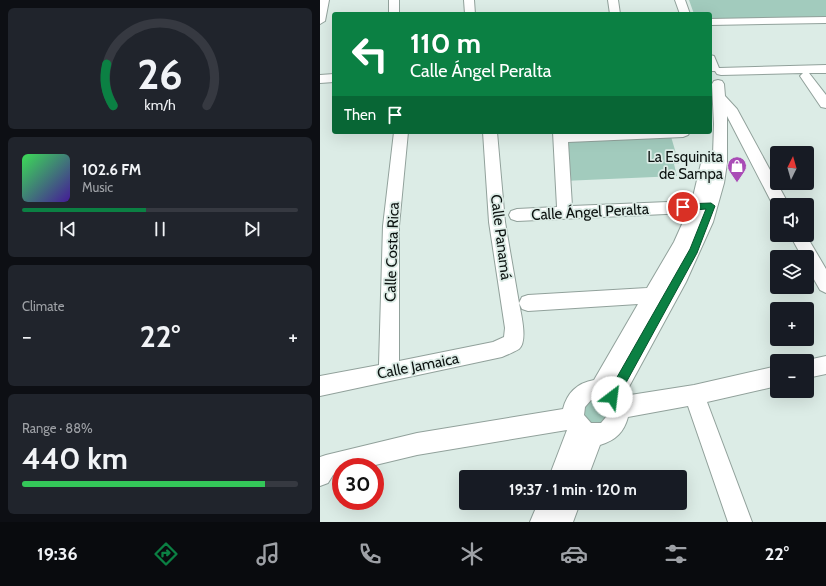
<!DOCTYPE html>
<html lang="en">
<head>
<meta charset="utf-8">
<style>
	body { margin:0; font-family:Cabin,sans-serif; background:#20242c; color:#f1f3f6; height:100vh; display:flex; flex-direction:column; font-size:15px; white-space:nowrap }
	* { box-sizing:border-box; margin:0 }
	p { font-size:13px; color:#9ea1a6 }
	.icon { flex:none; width:22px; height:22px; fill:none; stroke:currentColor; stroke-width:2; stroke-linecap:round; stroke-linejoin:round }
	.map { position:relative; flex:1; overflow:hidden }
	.panel { display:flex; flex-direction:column; gap:8px; padding:8px; background:#0d0f14; width:320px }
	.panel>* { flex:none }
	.top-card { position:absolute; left:12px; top:12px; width:380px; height:122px; border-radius:4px; box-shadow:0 4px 16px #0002; background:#0b8043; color:#fff; overflow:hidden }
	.needle { width:26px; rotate:5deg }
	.tools { position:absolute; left:450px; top:146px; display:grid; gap:8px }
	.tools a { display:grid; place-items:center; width:44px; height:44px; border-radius:4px; background:#171b24; box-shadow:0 4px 16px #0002; font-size:20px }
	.speed { position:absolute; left:12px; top:458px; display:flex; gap:8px; font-size:20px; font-weight:700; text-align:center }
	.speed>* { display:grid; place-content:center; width:52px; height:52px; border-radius:50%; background:#171b24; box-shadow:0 4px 16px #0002; line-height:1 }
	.speed .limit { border:6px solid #d22; background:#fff; color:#111 }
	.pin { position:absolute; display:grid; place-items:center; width:34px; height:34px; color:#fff; margin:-17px; border:2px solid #fff; border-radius:50%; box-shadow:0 1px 4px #0007 }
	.me { position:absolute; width:44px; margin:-22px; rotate:30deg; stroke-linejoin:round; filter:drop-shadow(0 0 3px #0008) }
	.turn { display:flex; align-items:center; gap:14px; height:84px; padding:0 12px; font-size:18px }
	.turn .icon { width:52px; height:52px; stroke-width:2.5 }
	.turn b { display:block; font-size:28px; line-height:34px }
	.then { display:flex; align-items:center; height:38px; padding:0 12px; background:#0003; gap:8px; font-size:15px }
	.big { font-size:30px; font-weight:700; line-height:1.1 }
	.panel .card { flex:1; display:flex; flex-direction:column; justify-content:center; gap:6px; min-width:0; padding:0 14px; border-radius:6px; background:#20242c }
	.panel .dial { align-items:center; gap:0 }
	.dial svg { height:104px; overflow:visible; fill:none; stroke:#363941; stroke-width:7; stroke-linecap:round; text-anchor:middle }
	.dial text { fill:#f1f3f6; stroke:none }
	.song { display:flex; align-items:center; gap:12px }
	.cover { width:48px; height:48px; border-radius:6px; background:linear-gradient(135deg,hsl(130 70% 55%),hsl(260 70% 35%)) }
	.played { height:4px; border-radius:2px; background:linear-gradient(90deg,#0b8043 45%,#363941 45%) }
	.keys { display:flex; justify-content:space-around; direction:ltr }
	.heat { display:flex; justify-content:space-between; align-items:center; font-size:22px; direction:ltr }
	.charge { height:6px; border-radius:3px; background:linear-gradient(90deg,#34c759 88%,#363941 0) }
	.trip { position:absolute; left:139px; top:470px; width:228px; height:40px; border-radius:4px; background:#171b24; box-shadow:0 4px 16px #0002; font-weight:700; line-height:40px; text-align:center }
	.dock { display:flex; height:64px; justify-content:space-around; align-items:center; background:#090b0e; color:#9ea1a6 }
	.dock .icon { width:28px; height:28px }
	.dock .on { color:#0b8043 }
	.dock b { font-size:18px; color:#f1f3f6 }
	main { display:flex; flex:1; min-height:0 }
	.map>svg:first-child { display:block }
</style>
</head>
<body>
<main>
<section class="panel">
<div class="card dial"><svg viewBox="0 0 100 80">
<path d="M14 69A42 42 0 1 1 86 69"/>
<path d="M14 69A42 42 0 0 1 9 37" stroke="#0b8043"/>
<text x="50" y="56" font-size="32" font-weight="700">26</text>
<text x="50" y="72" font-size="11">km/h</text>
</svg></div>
<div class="card">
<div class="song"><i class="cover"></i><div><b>102.6 FM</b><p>Music</p></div></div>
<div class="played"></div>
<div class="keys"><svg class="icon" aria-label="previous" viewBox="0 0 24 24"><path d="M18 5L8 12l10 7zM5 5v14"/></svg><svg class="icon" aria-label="pause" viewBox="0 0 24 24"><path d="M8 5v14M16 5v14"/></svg><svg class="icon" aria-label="next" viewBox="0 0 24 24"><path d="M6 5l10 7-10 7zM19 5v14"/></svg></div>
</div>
<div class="card"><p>Climate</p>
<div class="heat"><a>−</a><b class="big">22°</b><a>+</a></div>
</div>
<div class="card"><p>Range · 88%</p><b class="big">440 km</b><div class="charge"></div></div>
</section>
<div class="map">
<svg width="506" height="522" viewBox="0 0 506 522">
	<rect width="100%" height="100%" fill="#dcece6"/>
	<path fill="#a2cbbd" d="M369,0H506V20L390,22V14H374Z
		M350,133L359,164H354L357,176L243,181L241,138Z
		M266,398H286L290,423L268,428L259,407Z"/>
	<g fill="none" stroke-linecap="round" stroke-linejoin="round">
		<defs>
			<path id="minor" d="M0,0H9L5,21L0,24Z
				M69,0H79V14H69Z
				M144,0H154L155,14H145Z
				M288,0H298L300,14H290Z
				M355,0H365L370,14H360Z
				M506,17V23L390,25V19Z
				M390,55L394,56L399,68L506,65V73H489L506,95V108L501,107L480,76L483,73L401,75L397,74L395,71H390Z
				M14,74V82L0,83V75Z
				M398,80L402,81L404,84L405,96L417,109L469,205H457V210L455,209L407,116V163L404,183L393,222L366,282L304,396L374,385L457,366V386L387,402L432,522H408L368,406L308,417C304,432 296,440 280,445L268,477H229L247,430L97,455L47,467H21V473L13,475L8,483L0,486V457L6,455L97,433L243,409C247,393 257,383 274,380L318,304L208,311L202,309L199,303C201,314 208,341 199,349C194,352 187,355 182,357L0,396V376L59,365L63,226L74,132H88L79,226V361L173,342L184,337L185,328L169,222L163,132H177L185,222L199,303L202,297L208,295L327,288L354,242L367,213L197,221L191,219L189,215L191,211L197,209L237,207L233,132H370L368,135L363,137L248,142L252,206L372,201L382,159L384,155L389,154L393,155L394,124L392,84L394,81ZM271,400H281L287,407V416L281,423H271L264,415L265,407Z
				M470,235H486L506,269V293L500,290L487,267V257H482Z
				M506,356V374L487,378V361H483Z
				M218,503H260L253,522H210Z"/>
		</defs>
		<use href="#minor" stroke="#91a19b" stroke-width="2"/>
		<use href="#minor" fill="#fff" fill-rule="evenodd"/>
	</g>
	<path fill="#0b8043" stroke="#07532c" d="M391,203L395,206L377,253L296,401L292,402L288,401L287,397L288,393L370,249L386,209L363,211L359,207L363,204Z"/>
	<defs>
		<symbol id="shop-pin" viewBox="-11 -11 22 30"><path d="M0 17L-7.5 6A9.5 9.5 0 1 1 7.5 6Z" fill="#a94cb6" stroke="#dcece6"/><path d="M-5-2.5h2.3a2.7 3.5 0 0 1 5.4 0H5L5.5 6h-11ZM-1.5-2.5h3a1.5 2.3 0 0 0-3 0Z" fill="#fff"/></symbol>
	</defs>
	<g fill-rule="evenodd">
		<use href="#shop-pin" x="406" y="155" width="22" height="30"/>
	</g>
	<g text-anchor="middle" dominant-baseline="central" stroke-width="3.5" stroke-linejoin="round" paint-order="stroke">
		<g font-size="15" fill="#0c1210" stroke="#dcece6" text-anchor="end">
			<text x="403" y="157">La Esquinita<tspan x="403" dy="17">de Sampa</tspan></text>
		</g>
		<g font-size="15" fill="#0c1210" stroke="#dcece6">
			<text transform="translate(270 212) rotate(-3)">Calle Ángel Peralta</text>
			<text transform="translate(181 237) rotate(83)">Calle Panamá</text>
			<text transform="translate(72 252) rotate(-88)">Calle Costa Rica</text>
			<text transform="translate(98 366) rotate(-11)">Calle Jamaica</text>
		</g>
	</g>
</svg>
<div class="tools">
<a><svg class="needle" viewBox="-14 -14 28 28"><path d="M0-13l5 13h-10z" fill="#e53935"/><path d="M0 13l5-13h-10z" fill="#9ea1a6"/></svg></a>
<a><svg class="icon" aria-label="sound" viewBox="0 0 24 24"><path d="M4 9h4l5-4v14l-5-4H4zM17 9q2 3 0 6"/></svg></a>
<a><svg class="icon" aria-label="layers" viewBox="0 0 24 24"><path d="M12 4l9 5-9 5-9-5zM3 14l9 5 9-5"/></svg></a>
<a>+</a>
<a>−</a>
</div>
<div class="speed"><div class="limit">30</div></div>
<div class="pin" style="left:363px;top:207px;background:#d93025"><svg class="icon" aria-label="arrive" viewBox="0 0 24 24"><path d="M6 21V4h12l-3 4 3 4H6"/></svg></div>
<svg class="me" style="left:292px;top:397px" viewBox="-20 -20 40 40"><circle r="19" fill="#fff"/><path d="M0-13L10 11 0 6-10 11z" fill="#0b8043"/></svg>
<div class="trip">19:37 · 1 min · 120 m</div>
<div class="top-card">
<div class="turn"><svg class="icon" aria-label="left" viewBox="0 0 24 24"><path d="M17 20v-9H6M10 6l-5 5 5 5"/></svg><div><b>110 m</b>Calle Ángel Peralta</div></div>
<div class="then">Then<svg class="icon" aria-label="arrive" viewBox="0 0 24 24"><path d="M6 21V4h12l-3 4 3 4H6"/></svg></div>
</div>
</div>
</main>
<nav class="dock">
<b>19:36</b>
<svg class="icon on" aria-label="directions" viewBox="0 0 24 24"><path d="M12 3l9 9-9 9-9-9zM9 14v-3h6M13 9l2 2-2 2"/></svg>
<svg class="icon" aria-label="music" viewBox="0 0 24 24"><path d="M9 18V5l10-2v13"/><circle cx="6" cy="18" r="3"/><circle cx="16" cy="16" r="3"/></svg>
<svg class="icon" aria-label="phone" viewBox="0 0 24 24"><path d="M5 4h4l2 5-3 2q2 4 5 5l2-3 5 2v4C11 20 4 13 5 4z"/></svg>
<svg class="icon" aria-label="climate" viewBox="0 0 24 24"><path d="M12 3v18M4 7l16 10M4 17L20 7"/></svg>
<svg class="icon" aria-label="car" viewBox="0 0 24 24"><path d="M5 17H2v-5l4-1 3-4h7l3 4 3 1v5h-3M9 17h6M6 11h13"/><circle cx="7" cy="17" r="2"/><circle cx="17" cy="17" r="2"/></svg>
<svg class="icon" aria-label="filters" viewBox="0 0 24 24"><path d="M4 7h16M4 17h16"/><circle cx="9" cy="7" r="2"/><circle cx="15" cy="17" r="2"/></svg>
<b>22°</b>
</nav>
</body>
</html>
